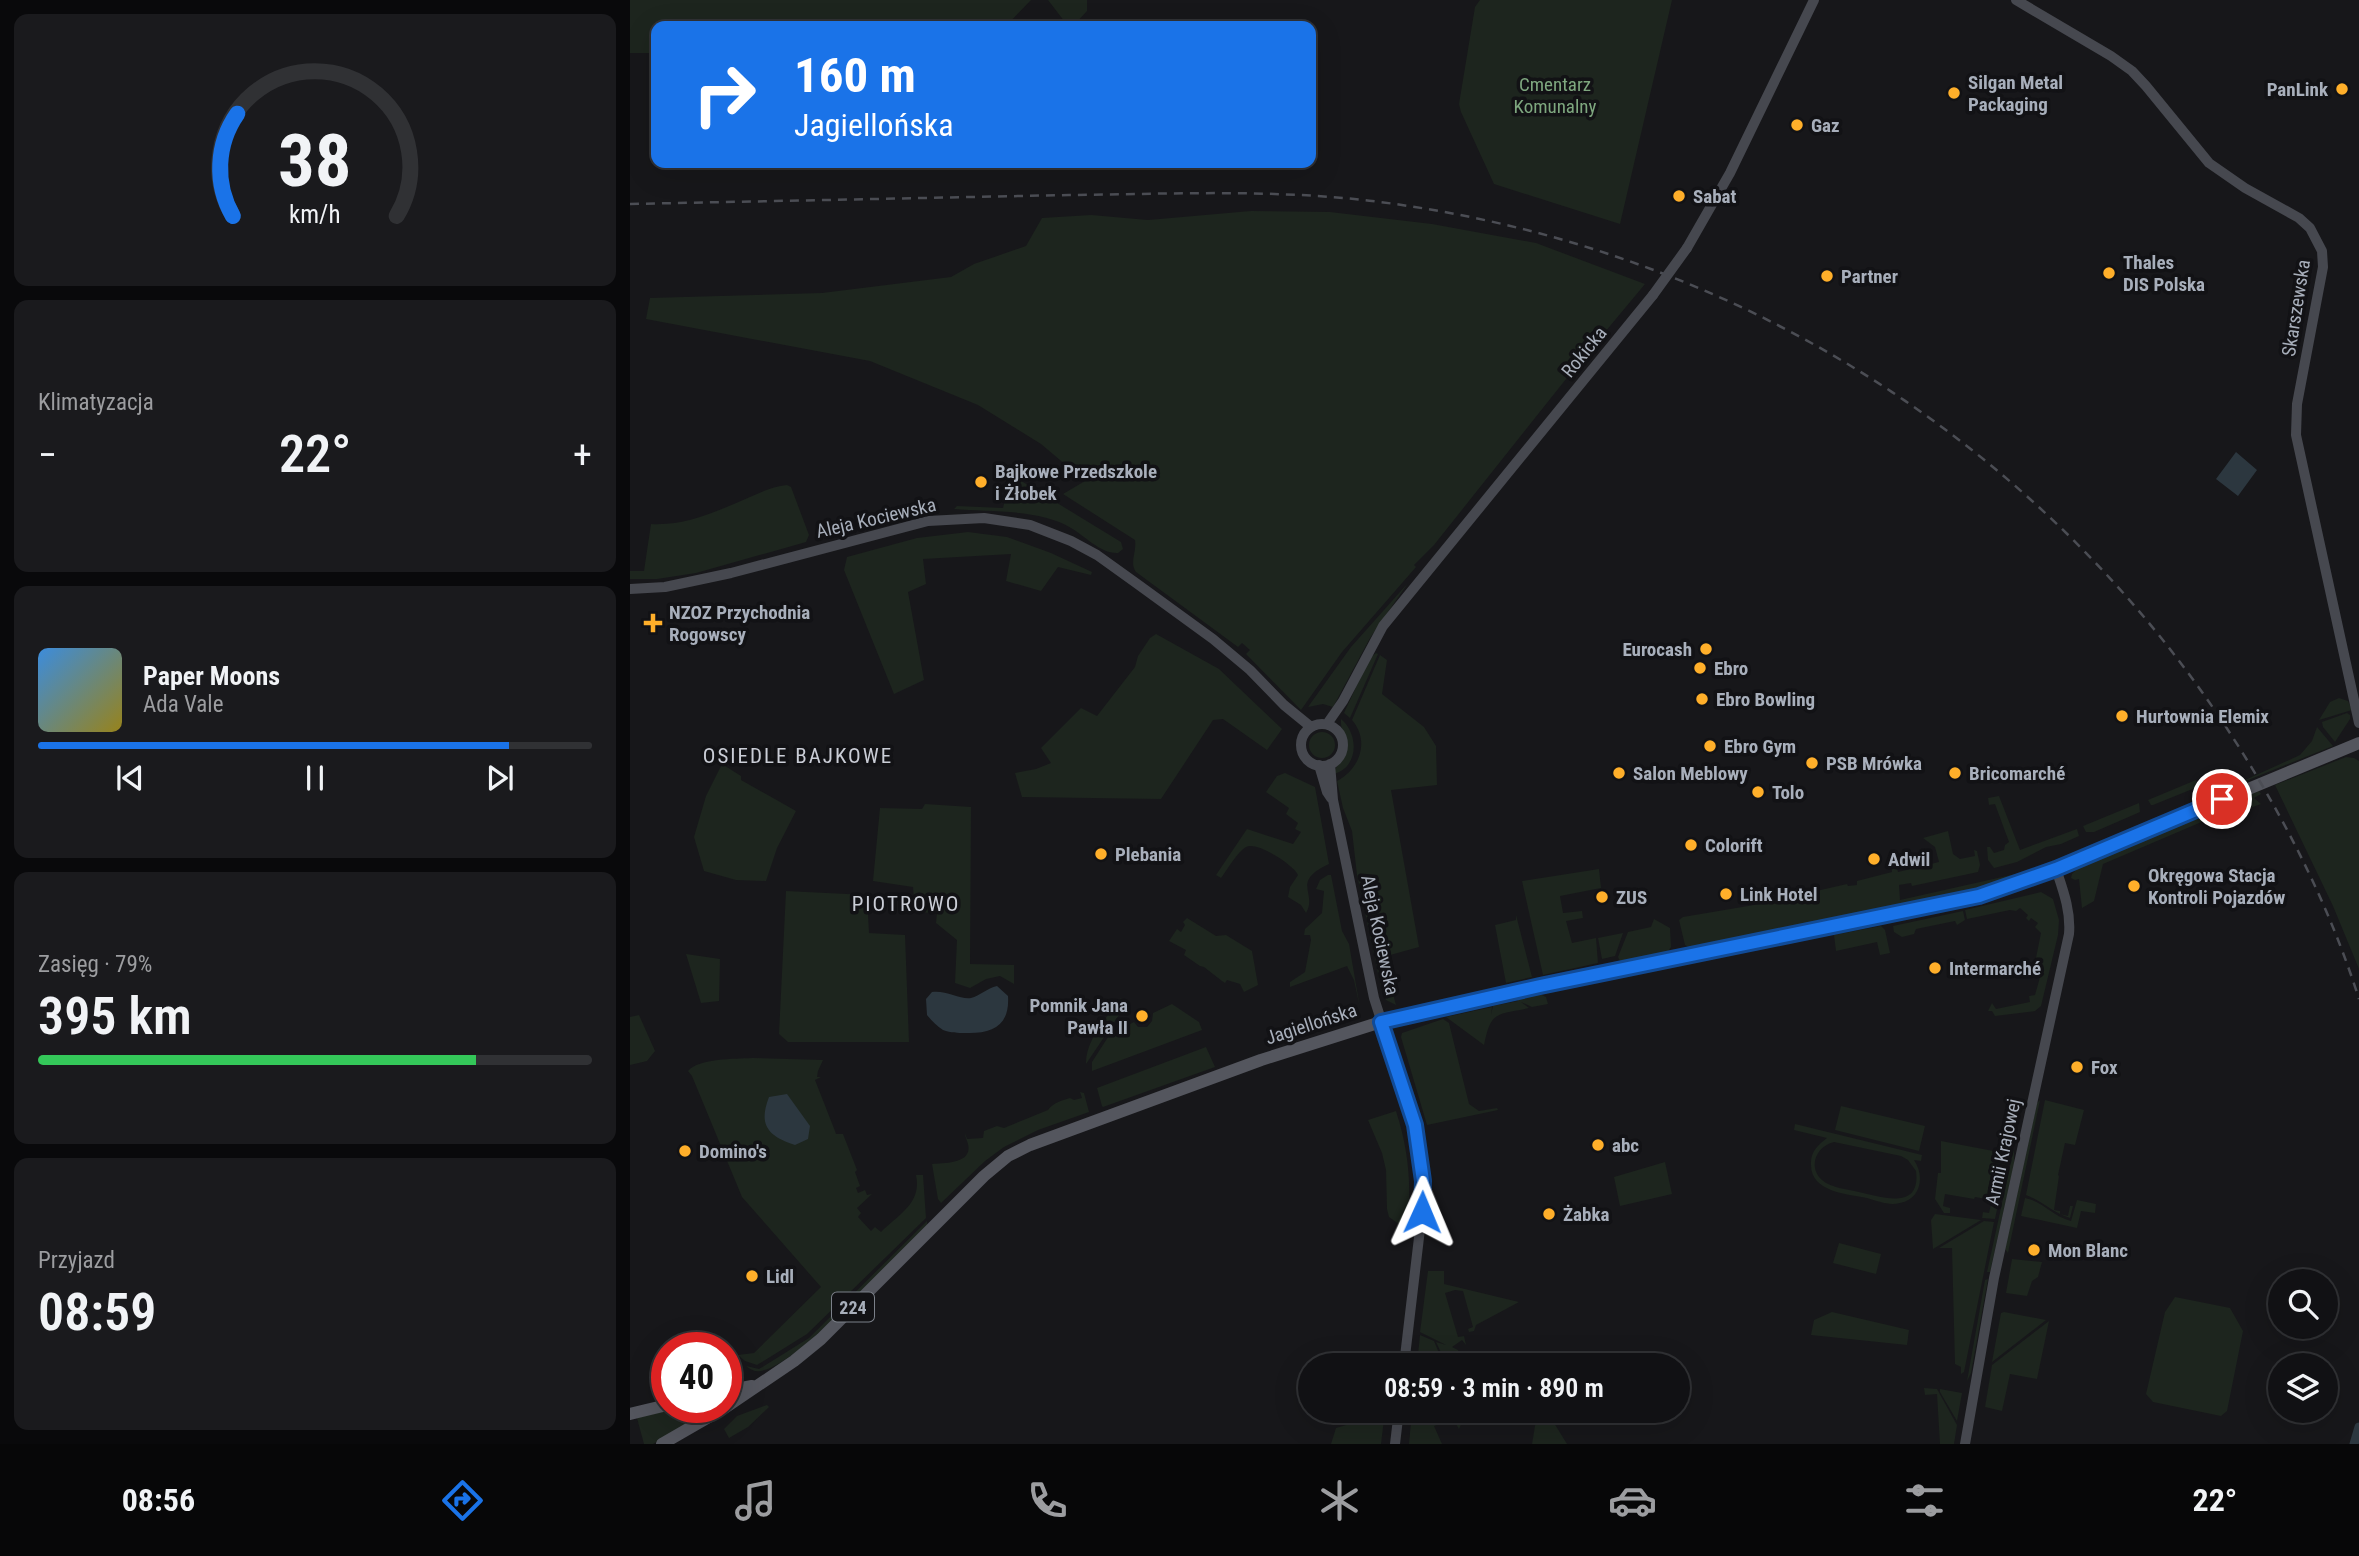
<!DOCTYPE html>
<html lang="pl">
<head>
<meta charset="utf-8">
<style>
	body { margin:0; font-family:"Roboto Condensed",sans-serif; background:#1a1a1d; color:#f1f3f6; height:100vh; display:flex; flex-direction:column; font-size:26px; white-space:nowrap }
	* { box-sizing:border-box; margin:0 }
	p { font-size:23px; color:#9c9da0 }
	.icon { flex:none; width:38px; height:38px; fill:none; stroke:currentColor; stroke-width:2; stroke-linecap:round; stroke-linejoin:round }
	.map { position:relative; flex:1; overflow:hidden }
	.sheet { display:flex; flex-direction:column; gap:14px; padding:14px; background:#09090b; width:630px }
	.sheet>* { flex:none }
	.top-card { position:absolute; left:21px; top:21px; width:665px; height:147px; border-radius:14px; box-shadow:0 7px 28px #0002,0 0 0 2px #303134; background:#1a73e8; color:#fff; overflow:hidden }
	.fabs { position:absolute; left:1638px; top:1269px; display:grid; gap:14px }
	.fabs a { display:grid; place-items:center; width:70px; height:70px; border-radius:50%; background:#111114; box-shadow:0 7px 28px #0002,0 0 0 2px #303134; font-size:35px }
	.speed { position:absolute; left:21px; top:1332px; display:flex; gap:14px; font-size:35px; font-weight:700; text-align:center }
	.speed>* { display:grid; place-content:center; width:91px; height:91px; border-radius:50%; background:#111114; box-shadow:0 7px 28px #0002,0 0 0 2px #303134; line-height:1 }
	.speed .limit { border:10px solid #d22; background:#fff; color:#111 }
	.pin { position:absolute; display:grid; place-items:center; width:60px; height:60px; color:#fff; margin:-30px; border:4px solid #fff; border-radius:50%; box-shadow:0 2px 7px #0007 }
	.me { position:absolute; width:77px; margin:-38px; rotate:1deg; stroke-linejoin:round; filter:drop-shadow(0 0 5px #0008) }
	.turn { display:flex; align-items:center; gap:24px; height:147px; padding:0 28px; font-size:32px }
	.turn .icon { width:91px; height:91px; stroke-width:2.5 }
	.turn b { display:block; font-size:49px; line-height:60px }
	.big { font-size:52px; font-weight:600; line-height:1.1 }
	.sheet .widget { flex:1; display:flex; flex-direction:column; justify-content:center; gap:10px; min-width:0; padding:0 24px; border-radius:14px; background:#1a1a1d }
	.sheet .dial { align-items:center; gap:0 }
	.dial svg { height:182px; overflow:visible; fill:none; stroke:#303134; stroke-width:7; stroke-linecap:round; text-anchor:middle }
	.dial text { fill:#f1f3f6; stroke:none }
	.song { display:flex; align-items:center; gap:21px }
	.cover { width:84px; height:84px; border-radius:10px; background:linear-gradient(135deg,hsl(210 70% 55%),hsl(50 70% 35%)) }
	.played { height:7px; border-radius:4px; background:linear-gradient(90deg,#1a73e8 85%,#303134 85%) }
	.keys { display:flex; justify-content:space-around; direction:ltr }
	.heat { display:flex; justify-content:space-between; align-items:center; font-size:38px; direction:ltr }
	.charge { height:10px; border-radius:5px; background:linear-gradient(90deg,#34c759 79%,#303134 0) }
	.trip { position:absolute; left:668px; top:1353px; width:392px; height:70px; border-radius:35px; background:#111114; box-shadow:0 7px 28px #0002,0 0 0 2px #303134; font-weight:600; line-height:70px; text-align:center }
	.dock { display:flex; height:112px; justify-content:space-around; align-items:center; background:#070708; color:#9c9da0 }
	.dock .icon { width:49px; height:49px }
	.dock .current { color:#1a73e8 }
	.dock b { font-size:32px; color:#f1f3f6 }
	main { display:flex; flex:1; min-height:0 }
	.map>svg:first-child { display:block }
</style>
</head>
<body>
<main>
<section class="sheet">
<div class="widget dial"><svg viewBox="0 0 100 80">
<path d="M14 69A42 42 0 1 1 86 69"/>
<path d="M14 69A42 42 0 0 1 16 24" stroke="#1a73e8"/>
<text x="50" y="56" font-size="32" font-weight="700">38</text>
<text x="50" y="72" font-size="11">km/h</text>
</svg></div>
<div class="widget"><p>Klimatyzacja</p>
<div class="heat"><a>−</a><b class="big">22°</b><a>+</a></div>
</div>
<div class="widget">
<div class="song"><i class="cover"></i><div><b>Paper Moons</b><p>Ada Vale</p></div></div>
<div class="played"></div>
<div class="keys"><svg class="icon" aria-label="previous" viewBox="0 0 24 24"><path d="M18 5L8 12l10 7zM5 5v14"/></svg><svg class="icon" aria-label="pause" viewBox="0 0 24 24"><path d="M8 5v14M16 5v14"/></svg><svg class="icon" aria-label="next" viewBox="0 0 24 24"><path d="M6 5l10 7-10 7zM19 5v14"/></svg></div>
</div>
<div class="widget"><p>Zasięg · 79%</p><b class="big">395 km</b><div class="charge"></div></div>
<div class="widget"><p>Przyjazd</p><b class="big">08:59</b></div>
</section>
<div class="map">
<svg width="1729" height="1444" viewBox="0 0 1729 1444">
	<rect width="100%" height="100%" fill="#17171a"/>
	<path fill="#1d251e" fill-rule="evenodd" d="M0,0H401L376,26H26V53H0Z
		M418,0H457V11L443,26H438Z
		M850,0H1042L990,224L864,184L831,112L829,104L845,7Z
		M621,211L700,212L802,224L906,243L1015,284L940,374L804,545L784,565L786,567L712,652L671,710L616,654L620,650L612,643L608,647L506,572C499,562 507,552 505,540L433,494L455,481L411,444L348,405L240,361L16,319L20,298L192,293L321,277L344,264L396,246L412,218L461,215L518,220Z
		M383,476L491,542L493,549L488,553C471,554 455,536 441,528C411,509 359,512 324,509L327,506L373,508L379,484Z
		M157,485L161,487L179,535L176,542L66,573L27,579H0V571H14L21,524C57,526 87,511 120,497C132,492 143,486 157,485Z
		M338,532L377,537L421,553L462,572L461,575L428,567L411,591L376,581L381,554L293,559L296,584L278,592L294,680L264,694L214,570L217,557L287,538Z
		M778,583L740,638L703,707L693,704L678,707L721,647Z
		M526,634L589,669L652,729L637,750L593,719L583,720L531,799L392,797L385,773L406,769L421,763L411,748L451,708L467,716L505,667L508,656L520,638Z
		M746,653L748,654L720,718L714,713L739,659Z
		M750,655L757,660L752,694L794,727L806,746L807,785L761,790L789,947L753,957L766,1005L756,1000L752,992L727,875L722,831L713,808L707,781C730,769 740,741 722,720Z
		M1709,698L1718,701L1722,710L1689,720L1700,702Z
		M1717,713L1720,715V719L1705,742L1693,727L1692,722Z
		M711,719C729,734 729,767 704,774C705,765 715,758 716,748C716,738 710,730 711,719Z
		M1687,727L1703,746L1591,791L1670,755L1682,741Z
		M679 745a13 13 0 1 1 26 0a13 13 0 1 1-26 0Z
		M1716,757L1724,758L1729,761V969L1703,906L1645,785Z
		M92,764L111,776V780L166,811L147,848L136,881L106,880L74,871L64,837L76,796Z
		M655,773L685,787L699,864C660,882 688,893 676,913L671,905L658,897L660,887L668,875C664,865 627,841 616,847C607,852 598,869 591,878L586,875L617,829L663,844L671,832L665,829L668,823L656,814L659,808L636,792L647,776Z
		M1566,780L1567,785L1565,788L1523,805H1521L1518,800Z
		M1629,791L1631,794L1624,798L1631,804L1606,813L1602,809L1473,864L1464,901L1452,908L1449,879L1445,880L1441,878L1442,874L1450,866Z
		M1369,796L1390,850L1447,829L1449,836L1431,844L1416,847L1387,862L1364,868L1358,860L1357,847H1360L1364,853L1374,850L1375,845L1379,842L1365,804L1359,805L1358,798Z
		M1509,803L1510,812L1464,832H1456L1453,826Z
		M295,804L341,807L340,964L384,965V984L370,976L356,979L340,988L325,983L327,940L306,923L307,913L285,912L283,887L243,881L250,808L292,809Z
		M1318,831L1323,854L1330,859L1345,856L1344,850L1347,851L1350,865L1348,872L1282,886L1281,883L1269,885L1270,900L1390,873L1391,876L1351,890L1062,949L1055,945L1049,920L1053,917L1130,904L1217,884L1218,886L1227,885V881L1262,872L1261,858L1264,857L1268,872L1309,862L1305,847L1293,838Z
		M969,869L971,888L930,896L933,913L952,911L953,918L936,921L942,943L966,938L968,963L913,975L892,881Z
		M698,875H701L712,931L719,944L730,1008L724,980L717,966L660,987V982L675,972L681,940L680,935H674L675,929L692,913L694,891L686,889L690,880Z
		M156,891L237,895L239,933L275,935L279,1042H158L149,1034Z
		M1411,892L1423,899L1429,920L1428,935L1411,1006L1405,1011L1365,1016L1362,1011H1358L1362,1003L1366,1009L1400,1002L1399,996L1405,995L1412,970L1404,968L1411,933L1405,927L1408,923L1401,918L1399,921L1396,918L1398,915L1390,908L1386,911L1380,910L1337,919L1335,910Z
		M1333,911L1335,920L1327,925L1325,921L1286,929L1284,934L1272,937L1264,932L1263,926Z
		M886,915L902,977L876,983L865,925L886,920Z
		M557,918L586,936L596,935L622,951L628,985L614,992L610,984L597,980L595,983L592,981L574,967L570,966L554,955L556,950L539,941L547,929L551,932L555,925L553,922Z
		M1024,919L1040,928L1041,947L1037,953L1016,959L990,961L988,957L998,932L1021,927Z
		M1251,926L1255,930L1260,953L1250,955L1247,942L1206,951L1204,935Z
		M993,933L985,956L972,959L968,938Z
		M56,954L90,959L89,1001L71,1003Z
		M908,993L916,997L918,1004L902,1007L891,1002L899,1008C867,1015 861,1010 854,1045L816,1017L862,1007L861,1015L863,1006L888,1001L887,999Z
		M491,998L495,1006L456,1064C455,1040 478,1016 491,998Z
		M542,1004L569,1022L572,1030L462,1071V1062L480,1034L504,1022L508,1027H517L522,1021L523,1013Z
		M9,1015L25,1051L17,1061L0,1065V1017Z
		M813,1019L819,1023L839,1104L849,1111L867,1108L868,1110L797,1125L771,1037L772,1033Z
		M576,1047L585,1067L473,1107L472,1106L467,1088Z
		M122,1058L193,1060L188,1071L187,1077H191L185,1080L205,1131L206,1134H213L227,1170L225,1172L230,1186L226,1188L228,1193L235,1190L237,1195L242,1194L227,1208L231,1213L228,1217L241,1231L245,1227L251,1232C269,1214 292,1203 286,1175H293L296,1218L177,1334L127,1365L115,1361L108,1355L124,1353L191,1287L112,1197L62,1076L58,1071C69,1058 105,1059 122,1058Z
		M450,1092L454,1093L459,1112L408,1130L374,1147L355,1161L311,1203L308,1199L302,1164C314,1163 343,1164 338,1144C337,1140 335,1137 335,1133L337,1139L353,1138L354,1131L367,1126L374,1128L418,1110C424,1102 431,1101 440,1098L444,1100L452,1098Z
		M1410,1100L1378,1253L1375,1249L1407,1103Z
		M1415,1100L1454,1110L1445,1145L1435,1143L1428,1175L1429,1176L1424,1210L1430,1211V1214L1438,1216L1440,1206H1443L1440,1218C1423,1213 1412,1201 1396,1195Z
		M1211,1106L1295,1126L1289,1151L1205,1130Z
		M766,1111C779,1151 782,1188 777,1230L759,1217L757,1209L756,1170L752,1153L738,1120Z
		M1165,1124L1292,1155L1291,1161L1284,1160C1295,1176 1291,1199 1270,1203C1259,1206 1248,1201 1237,1198C1217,1194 1181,1192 1181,1165C1180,1152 1188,1145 1197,1138L1164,1130ZM1204,1142L1271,1156L1278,1160L1286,1171C1291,1211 1251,1197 1229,1192C1217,1189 1201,1188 1192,1180C1177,1166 1187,1146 1204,1142Z
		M1311,1141L1379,1154L1365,1219L1352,1218L1353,1212L1359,1213L1362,1200L1345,1197L1344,1199L1315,1194L1313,1206L1320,1208V1213H1314L1305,1199L1308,1173H1311Z
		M1384,1148V1165L1360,1272H1357Z
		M1035,1162L1042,1194L990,1206L984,1177Z
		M1395,1198C1412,1201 1422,1216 1441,1221L1447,1200L1466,1204L1465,1213L1451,1211L1447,1228L1391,1216Z
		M1305,1214L1351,1220L1303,1249L1301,1220Z
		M297,1221V1225C266,1256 170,1364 131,1371C125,1372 121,1370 116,1366L129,1369L179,1338Z
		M1354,1221L1364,1222L1334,1372L1331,1374V1367L1325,1364L1322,1248H1309Z
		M1209,1243L1251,1254L1246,1274L1203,1263Z
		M1382,1259L1412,1262L1408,1277L1402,1281L1397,1296L1376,1293Z
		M798,1271H814V1284L889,1302L846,1325L844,1331L839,1332L838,1329L843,1327L833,1291L825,1290L815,1293L828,1337L834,1336L836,1345L832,1340L822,1347L828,1350L829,1353L822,1357L826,1365H817L806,1342L816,1345L790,1332Z
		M1358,1279L1341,1373L1337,1381L1355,1280Z
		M1545,1297L1600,1308L1613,1331L1597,1411L1591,1416L1523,1402L1516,1394L1535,1312Z
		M1202,1312L1279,1330L1277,1345L1181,1335L1184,1320Z
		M1374,1312L1416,1320L1362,1362L1371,1313Z
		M1419,1321L1407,1379L1380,1374L1372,1411L1355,1407L1362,1365Z
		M790,1335L804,1341L814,1365H787Z
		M1294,1388L1307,1389L1327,1425L1324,1444H1310L1307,1394L1295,1395Z
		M1310,1389L1332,1393L1327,1421L1310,1392Z
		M137,1405L139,1407L118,1427L99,1438L94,1429L107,1416Z
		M50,1407H90L23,1444H14L7,1418Z
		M715,1411H755L751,1444H701L706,1428L730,1421Z
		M782,1411V1410L837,1411L829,1429L823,1419L804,1426L812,1444H779Z
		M907,1414L921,1418L937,1444H902Z"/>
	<path fill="#2c373f" d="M1606,452L1627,470L1608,496L1586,479Z
		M367,986L378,996C380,1026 362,1034 335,1033C328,1033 321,1033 313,1030C307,1026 301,1020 297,1015L296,999L302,992C316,990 331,1000 341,998C350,996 357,988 367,986Z
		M157,1094L180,1126L178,1139L165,1145C138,1136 128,1125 139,1097Z"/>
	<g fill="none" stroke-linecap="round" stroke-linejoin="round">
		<path stroke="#2c373f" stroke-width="9" d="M1724,1444L1729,1427"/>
		<path stroke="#46484f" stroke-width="10" d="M1386,0L1481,56L1502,71L1516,86L1579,163L1615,188L1669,218L1680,228L1692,251L1693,267L1667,404L1666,435L1729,723
			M1057,248L1100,173L1184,0
			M0,589L35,587L101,573L298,521L354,518L400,525L441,541L467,555L506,583L583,639L620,670L654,705L681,727
			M697,724L713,701L753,626L1023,295
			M671 745a21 21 0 1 1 42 0a21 21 0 1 1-42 0Z
			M700,764L703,800L744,998L785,1125L790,1151L793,1181L792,1212L774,1365
			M689,765L697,792L701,798
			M765,1444L769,1410
			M1335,1444L1364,1278L1439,934C1441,911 1433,890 1426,869"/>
		<path stroke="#54565e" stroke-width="12" d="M96,1391L122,1386
			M96,1407L164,1361L191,1339L354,1176L378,1156L400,1145L631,1060L751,1022L910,986L1349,896L1426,869L1729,743
			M0,1414L37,1405
			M32,1444L96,1407"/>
		<path stroke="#4b4d54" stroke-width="2.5" stroke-dasharray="9 7" stroke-linecap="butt" d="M0,204C146,201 293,198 439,195C540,194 642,189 742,201C1113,246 1440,458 1629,780C1670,849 1705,923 1729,999"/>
		<path stroke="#46484f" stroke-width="10" d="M1023,295L1057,248"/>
	</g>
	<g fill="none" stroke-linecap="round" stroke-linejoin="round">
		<defs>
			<path id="route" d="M792,1212L793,1181L785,1125L751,1022L910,986L1349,896L1426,869L1592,799"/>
		</defs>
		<use href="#route" stroke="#114b97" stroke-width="18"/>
		<use href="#route" stroke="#1a73e8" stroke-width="12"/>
	</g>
	<g fill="#ffaf2a" stroke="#121215" stroke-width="2.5">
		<circle cx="1712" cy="89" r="7"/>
		<circle cx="1324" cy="93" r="7"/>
		<circle cx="1167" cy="125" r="7"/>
		<circle cx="1049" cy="196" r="7"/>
		<circle cx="1479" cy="273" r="7"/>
		<circle cx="1197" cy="276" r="7"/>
		<circle cx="351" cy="482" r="7"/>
		<path d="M19.5 612.5h7v7h7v7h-7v7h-7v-7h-7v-7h7z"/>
		<circle cx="1076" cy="649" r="7"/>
		<circle cx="1070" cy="668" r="7"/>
		<circle cx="1072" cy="699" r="7"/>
		<circle cx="1492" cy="716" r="7"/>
		<circle cx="1080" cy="746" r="7"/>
		<circle cx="1182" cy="763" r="7"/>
		<circle cx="989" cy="773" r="7"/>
		<circle cx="1325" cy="773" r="7"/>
		<circle cx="1128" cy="792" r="7"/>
		<circle cx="1061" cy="845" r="7"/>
		<circle cx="471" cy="854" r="7"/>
		<circle cx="1244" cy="859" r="7"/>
		<circle cx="1504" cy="886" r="7"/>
		<circle cx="1096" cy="894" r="7"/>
		<circle cx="972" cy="897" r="7"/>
		<circle cx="1305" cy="968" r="7"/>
		<circle cx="512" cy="1016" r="7"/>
		<circle cx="1447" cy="1067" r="7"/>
		<circle cx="968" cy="1145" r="7"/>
		<circle cx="55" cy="1151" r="7"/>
		<circle cx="919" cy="1214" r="7"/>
		<circle cx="1404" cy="1250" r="7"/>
		<circle cx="122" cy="1276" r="7"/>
	</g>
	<g text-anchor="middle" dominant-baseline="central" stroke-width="7" stroke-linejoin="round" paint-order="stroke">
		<rect fill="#121215" stroke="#7b8089" stroke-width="2" x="202" y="1292.5" width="42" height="29" rx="5"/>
		<g font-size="18" font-weight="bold" fill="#a8afbb">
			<text x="223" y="1307">224</text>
		</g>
		<g font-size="19" font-weight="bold" fill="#a8afbb" stroke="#121215" text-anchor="start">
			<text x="1338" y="82">Silgan Metal<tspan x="1338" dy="22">Packaging</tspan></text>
			<text x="1698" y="89" text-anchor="end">PanLink</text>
			<text x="1181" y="125">Gaz</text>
			<text x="1063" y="196">Sabat</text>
			<text x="1493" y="262">Thales<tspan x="1493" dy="22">DIS Polska</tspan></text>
			<text x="1211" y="276">Partner</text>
			<text x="365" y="471">Bajkowe Przedszkole<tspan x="365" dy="22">i Żłobek</tspan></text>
			<text x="39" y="612">NZOZ Przychodnia<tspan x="39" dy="22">Rogowscy</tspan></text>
			<text x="1062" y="649" text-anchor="end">Eurocash</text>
			<text x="1084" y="668">Ebro</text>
			<text x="1086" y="699">Ebro Bowling</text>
			<text x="1506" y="716">Hurtownia Elemix</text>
			<text x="1094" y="746">Ebro Gym</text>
			<text x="1196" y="763">PSB Mrówka</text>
			<text x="1003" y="773">Salon Meblowy</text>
			<text x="1339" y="773">Bricomarché</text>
			<text x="1142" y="792">Tolo</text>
			<text x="1075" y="845">Colorift</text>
			<text x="485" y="854">Plebania</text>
			<text x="1258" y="859">Adwil</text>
			<text x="1518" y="875">Okręgowa Stacja<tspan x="1518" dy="22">Kontroli Pojazdów</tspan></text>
			<text x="1110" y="894">Link Hotel</text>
			<text x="986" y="897">ZUS</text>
			<text x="1319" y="968">Intermarché</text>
			<text x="498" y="1005" text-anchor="end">Pomnik Jana<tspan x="498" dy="22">Pawła II</tspan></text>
			<text x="1461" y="1067">Fox</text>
			<text x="982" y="1145">abc</text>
			<text x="69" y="1151">Domino's</text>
			<text x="933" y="1214">Żabka</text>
			<text x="1418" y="1250">Mon Blanc</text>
			<text x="136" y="1276">Lidl</text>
		</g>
		<g font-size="19" fill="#7ea77f" stroke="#121215">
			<text x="925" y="84">Cmentarz<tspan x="925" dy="22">Komunalny</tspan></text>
		</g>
		<g font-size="19" fill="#a8afbb" stroke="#121215">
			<text transform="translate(1666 308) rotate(-81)">Skarszewska</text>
			<text transform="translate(954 352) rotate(-51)">Rokicka</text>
			<text transform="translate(246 518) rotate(-13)">Aleja Kociewska</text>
			<text transform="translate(750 935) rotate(78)">Aleja Kociewska</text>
			<text transform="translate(681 1024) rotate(-18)">Jagiellońska</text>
			<text transform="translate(1373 1152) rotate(-78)">Armii Krajowej</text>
		</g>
		<g font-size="21" letter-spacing="2" fill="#cacdd6" stroke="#121215">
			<text x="168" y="756">OSIEDLE BAJKOWE</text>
			<text x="276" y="904">PIOTROWO</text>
		</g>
	</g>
</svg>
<div class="fabs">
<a><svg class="icon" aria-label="search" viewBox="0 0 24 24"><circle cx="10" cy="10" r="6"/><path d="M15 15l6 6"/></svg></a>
<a><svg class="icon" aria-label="layers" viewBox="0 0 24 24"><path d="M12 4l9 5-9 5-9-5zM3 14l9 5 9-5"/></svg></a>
</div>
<div class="speed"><div class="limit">40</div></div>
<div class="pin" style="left:1592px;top:799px;background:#d93025"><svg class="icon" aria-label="arrive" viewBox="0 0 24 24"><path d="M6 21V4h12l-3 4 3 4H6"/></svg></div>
<svg class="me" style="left:792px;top:1212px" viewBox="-20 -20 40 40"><path d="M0-17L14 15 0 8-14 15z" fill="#1a73e8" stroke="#fff" stroke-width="4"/></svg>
<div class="trip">08:59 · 3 min · 890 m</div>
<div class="top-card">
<div class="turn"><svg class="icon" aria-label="right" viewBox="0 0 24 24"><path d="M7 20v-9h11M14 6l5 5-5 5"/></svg><div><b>160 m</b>Jagiellońska</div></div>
</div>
</div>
</main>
<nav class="dock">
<b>08:56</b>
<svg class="icon current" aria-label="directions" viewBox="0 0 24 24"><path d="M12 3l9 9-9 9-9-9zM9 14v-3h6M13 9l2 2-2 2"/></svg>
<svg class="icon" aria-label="music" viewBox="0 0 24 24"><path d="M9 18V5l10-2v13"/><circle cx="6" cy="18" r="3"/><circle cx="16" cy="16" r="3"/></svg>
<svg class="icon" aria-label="phone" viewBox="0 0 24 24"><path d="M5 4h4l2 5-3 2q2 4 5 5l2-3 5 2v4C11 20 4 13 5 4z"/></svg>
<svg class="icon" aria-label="climate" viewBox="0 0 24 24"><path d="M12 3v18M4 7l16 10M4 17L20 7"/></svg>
<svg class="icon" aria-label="car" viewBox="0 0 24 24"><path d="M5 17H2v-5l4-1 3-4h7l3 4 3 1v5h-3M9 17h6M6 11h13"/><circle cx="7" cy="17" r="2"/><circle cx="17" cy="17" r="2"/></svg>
<svg class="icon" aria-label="filters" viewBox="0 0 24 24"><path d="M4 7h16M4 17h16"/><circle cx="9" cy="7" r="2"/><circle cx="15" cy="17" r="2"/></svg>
<b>22°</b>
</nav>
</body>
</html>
